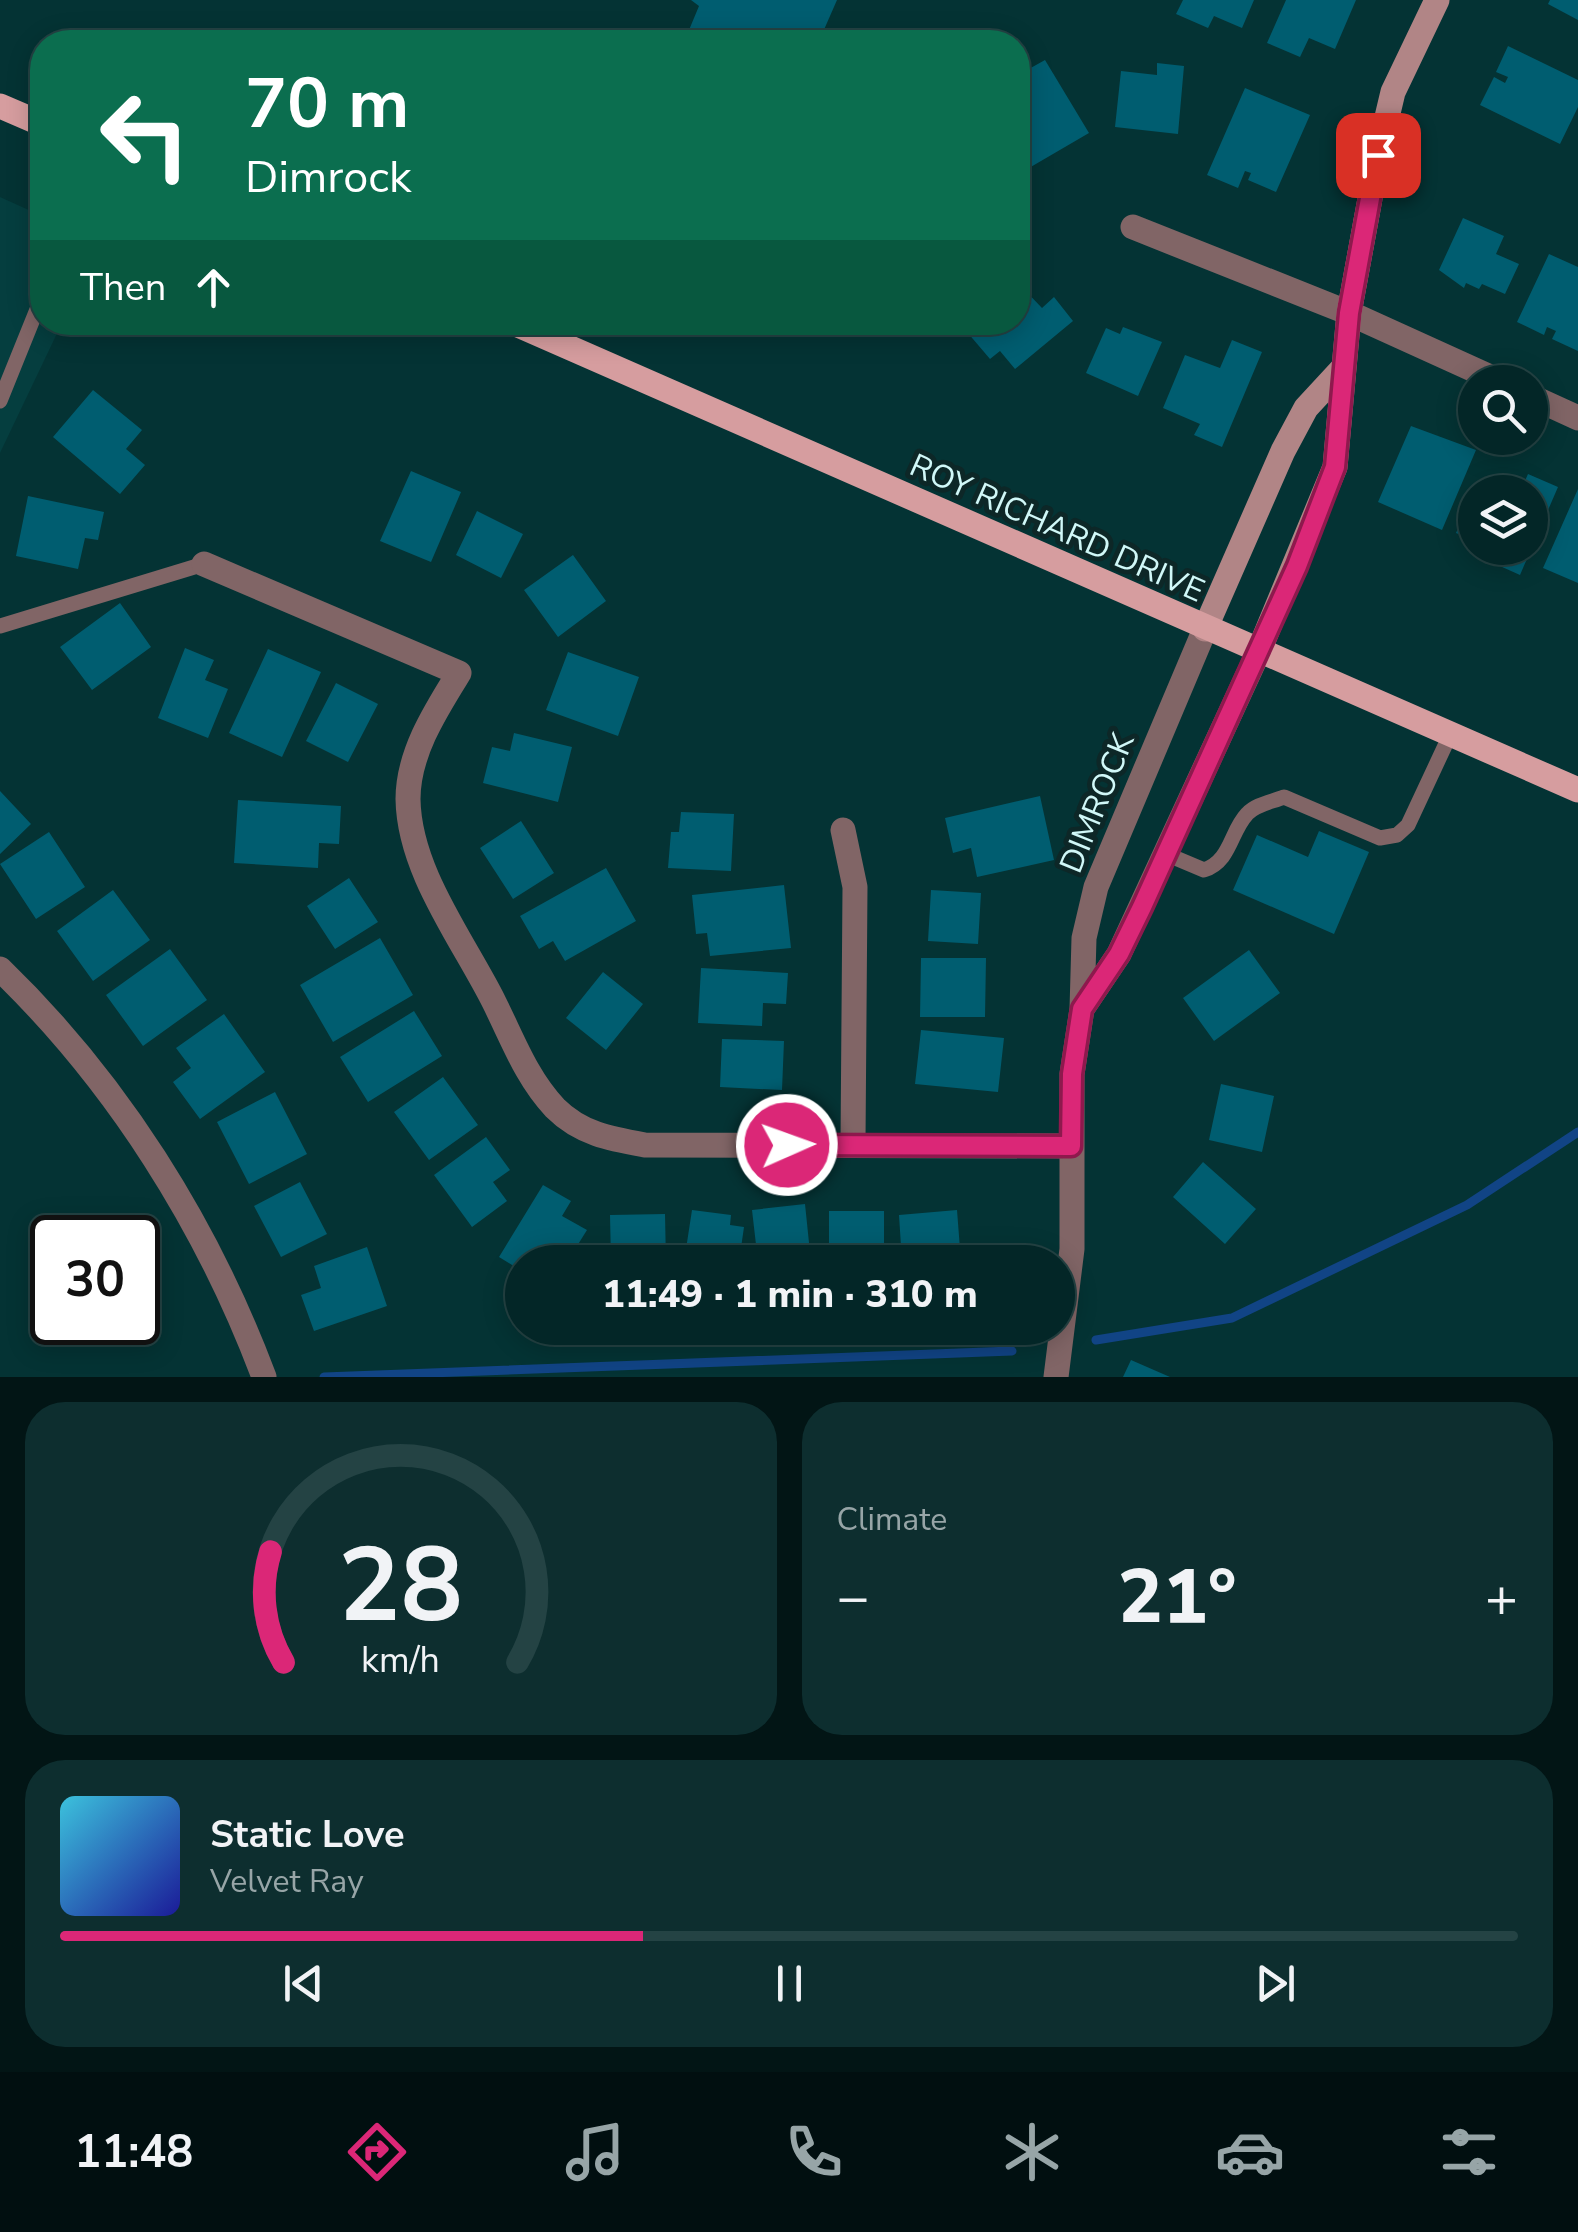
<!DOCTYPE html>
<html lang="en">
<head>
<meta charset="utf-8">
<style>
	body { margin:0; font-family:"Nunito Sans",sans-serif; background:#0d2e2f; color:#f1f3f6; height:100vh; display:flex; flex-direction:column; font-size:38px; white-space:nowrap }
	* { box-sizing:border-box; margin:0 }
	p { font-size:32px; color:#97a5a7 }
	.icon { flex:none; width:55px; height:55px; fill:none; stroke:currentColor; stroke-width:2; stroke-linecap:round; stroke-linejoin:round }
	.map { position:relative; height:1377px; overflow:hidden }
	.panel { display:flex; flex-direction:column; gap:25px; padding:25px; background:#021515; flex:1 }
	.panel>* { flex:none }
	.guide { position:absolute; left:30px; top:30px; width:1000px; height:305px; border-radius:40px; box-shadow:0 5px 25px #0003,0 0 0 2px #244344; background:#0b6e4f; color:#fff; overflow:hidden }
	.fabs { position:absolute; left:1458px; top:365px; display:grid; gap:20px }
	.fabs a { display:grid; place-items:center; width:90px; height:90px; border-radius:50%; background:#032627; box-shadow:0 5px 25px #0003,0 0 0 2px #244344; font-size:50px }
	.speed { position:absolute; left:30px; top:1215px; display:flex; gap:20px; font-size:50px; font-weight:700; text-align:center }
	.speed>* { display:grid; place-content:center; width:130px; height:130px; border-radius:50%; background:#032627; box-shadow:0 5px 25px #0003,0 0 0 2px #244344; line-height:1 }
	.speed .limit { border:5px solid #111; border-radius:15px; background:#fff; color:#111 }
	.pin { position:absolute; display:grid; place-items:center; width:85px; height:85px; color:#fff; margin:-42px; border-radius:20px; box-shadow:0 5px 15px #0006 }
	.me { position:absolute; width:110px; margin:-55px; rotate:88deg; stroke-linejoin:round; filter:drop-shadow(0 0 8px #0008) }
	.turn { display:flex; align-items:center; gap:35px; height:210px; padding:0 50px; font-size:45px }
	.turn .icon { width:130px; height:130px; stroke-width:2.5 }
	.turn b { display:block; font-size:70px; line-height:85px }
	.then { display:flex; align-items:center; height:95px; padding:0 50px; background:#0003; gap:20px; font-size:38px }
	.big { font-size:75px; font-weight:800; line-height:1.1 }
	.panel .widget { flex:1; display:flex; flex-direction:column; justify-content:center; gap:15px; min-width:0; padding:0 35px; border-radius:40px; background:#0d2e2f }
	.panel .dial { align-items:center; gap:0 }
	.dial svg { height:260px; overflow:visible; fill:none; stroke:#244344; stroke-width:7; stroke-linecap:round; text-anchor:middle }
	.dial text { fill:#f1f3f6; stroke:none }
	.song { display:flex; align-items:center; gap:30px }
	.cover { width:120px; height:120px; border-radius:15px; background:linear-gradient(135deg,hsl(190 70% 55%),hsl(240 70% 35%)) }
	.played { height:10px; border-radius:5px; background:linear-gradient(90deg,#db2777 40%,#244344 40%) }
	.keys { display:flex; justify-content:space-around; direction:ltr }
	.heat { display:flex; justify-content:space-between; align-items:center; font-size:55px; direction:ltr }
	.panel .tiles { flex:1; display:grid; gap:25px; grid-template-columns:1fr 1fr }
	.widget:last-child { grid-column:span 2 }
	.trip { position:absolute; left:505px; top:1245px; width:570px; height:100px; border-radius:50px; background:#032627; box-shadow:0 5px 25px #0003,0 0 0 2px #244344; font-weight:800; line-height:100px; text-align:center }
	.menu { display:flex; height:160px; justify-content:space-around; align-items:center; background:#010f10; color:#97a5a7 }
	.menu .icon { width:70px; height:70px }
	.menu .active { color:#db2777 }
	.menu b { font-size:45px; color:#f1f3f6 }
	.map>svg:first-child { display:block }
</style>
</head>
<body>
<div class="map">
<svg width="1578" height="1377" viewBox="0 0 1578 1377">
	<rect width="100%" height="100%" fill="#043334"/>
	<path fill="#053e3f" d="M0,197L42,216V322L62,323L0,453Z"/>
	<g fill="none" stroke-linecap="round" stroke-linejoin="round">
		<path stroke="#114485" stroke-width="9" d="M1096,1340L1232,1318L1467,1205L1578,1132
			M324,1377L1012,1351"/>
	</g>
	<path fill="#005d70" d="M691,0H837L823,32L837,37L834,42H684L699,6Z
		M1183,0H1254L1242,28L1214,16L1208,28L1176,14Z
		M1286,0H1356L1335,49L1309,38L1300,57L1267,43Z
		M1550,0H1578V20L1548,4Z
		M1508,46L1578,80V107L1560,144L1480,105L1494,77L1505,83L1508,77L1496,72Z
		M1045,60L1089,133L1029,168L1018,148V75Z
		M1157,63L1184,66L1178,134L1115,127L1121,71L1157,75Z
		M1245,88L1310,115L1276,192L1248,180L1251,173L1245,171L1238,188L1207,175Z
		M1018,186L1032,189L1027,222L1018,221Z
		M1463,218L1504,236L1496,254L1519,264L1505,294L1482,284L1479,289L1466,283L1464,288L1439,270Z
		M1549,254L1578,267V351L1552,339L1556,331L1547,327L1544,335L1517,322Z
		M1020,285L1042,308L1054,297L1073,321L1015,369L1000,351L990,359L967,332L979,322H1018Z
		M1123,327L1162,342L1138,396L1086,373L1106,328L1120,334Z
		M1232,340L1262,352L1222,447L1194,435L1200,424L1163,408L1185,355L1220,368Z
		M93,390L142,430L126,449L145,465L120,494L53,437Z
		M1411,426L1476,450L1442,530L1378,502Z
		M411,471L461,492L431,562L380,541Z
		M1528,474L1558,487L1520,575L1473,554L1476,548H1530V492H1520Z
		M1479,481L1508,492H1475V541L1456,533Z
		M1578,489V583L1543,568Z
		M28,496L104,512L98,540L85,538L78,569L16,556Z
		M477,511L523,534L501,578L456,555Z
		M573,555L606,601L558,637L524,590Z
		M120,603L151,647L92,690L60,647Z
		M185,648L214,660L205,680L228,689L208,738L158,718Z
		M268,649L321,672L282,757L229,733Z
		M568,652L639,677L618,736L546,710Z
		M336,683L378,704L348,762L306,741Z
		M514,733L572,747L558,802L483,783L492,747L510,751Z
		M0,791L31,824L0,854Z
		M1040,796L1054,860L977,877L971,848L953,853L945,818Z
		M238,800L341,806L339,844L319,843L318,868L234,863Z
		M681,812L734,814L731,871L668,868L671,832H679Z
		M521,821L554,873L513,899L480,848Z
		M1319,831L1369,852L1334,934L1233,890L1257,835L1308,857Z
		M49,832L85,887L36,919L0,864Z
		M606,868L636,921L565,961L553,941L539,949L520,916Z
		M349,878L378,922L335,949L307,906Z
		M784,885L791,948L710,956L707,933L696,934L692,895Z
		M113,890L150,940L93,981L57,931Z
		M931,890L981,893L978,944L928,941Z
		M380,938L413,995L333,1042L300,985Z
		M170,949L207,1000L143,1046L106,995Z
		M1249,950L1280,993L1214,1041L1183,998Z
		M921,958H986L985,1017H920Z
		M701,968L788,973L786,1004L763,1003L762,1026L698,1023Z
		M603,972L643,1004L606,1050L566,1018Z
		M414,1011L442,1056L368,1102L340,1057Z
		M224,1014L265,1072L200,1119L173,1082L191,1068L176,1048Z
		M921,1030L1004,1038L998,1092L915,1084Z
		M722,1039L784,1041L782,1090L720,1087Z
		M443,1077L478,1125L429,1160L394,1112Z
		M1221,1084L1274,1096L1262,1152L1209,1140Z
		M275,1092L307,1154L249,1184L217,1122Z
		M486,1137L510,1170L493,1182L507,1201L472,1227L434,1175Z
		M1203,1162L1256,1209L1225,1244L1173,1197Z
		M300,1182L327,1234L281,1257L254,1206Z
		M543,1185L571,1201L562,1216L587,1230L567,1262H522V1271L499,1257Z
		M805,1204L811,1262H758L752,1210Z
		M692,1210L731,1215L730,1225L744,1227L739,1262H684Z
		M957,1210L961,1262H902L899,1215Z
		M829,1211H884V1262H829Z
		M665,1214L666,1262H611L610,1215Z
		M367,1247L387,1306L314,1331L301,1295L321,1288L314,1266Z
		M1131,1360L1170,1377H1123Z"/>
	<g fill="none" stroke-linecap="round" stroke-linejoin="round">
		<path stroke="#816566" stroke-width="15" d="M0,401L42,297
			M0,626L204,564
			M1166,854L1204,870C1231,861 1230,832 1247,814C1256,804 1272,802 1284,797L1380,838L1397,835L1408,825L1450,735"/>
		<path stroke="#816566" stroke-width="25" d="M1133,227L1349,313L1501,382
			M1530,396L1578,418
			M204,564L459,673C436,710 408,753 408,799C409,871 463,940 494,1002C513,1040 526,1077 555,1108C581,1134 611,1139 645,1145L1071,1146
			M843,830L855,887L853,1142
			M0,969C117,1082 207,1225 264,1377
			M1082,1009L1119,954L1258,653
			M1056,1377L1072,1249V1074L1082,1009L1084,938L1096,887L1205,629"/>
		<path stroke="#b18586" stroke-width="25" d="M1205,629L1283,451L1306,408L1343,368
			M1258,653L1335,467L1349,313L1378,155L1393,92L1437,0"/>
		<path stroke="#d69d9f" stroke-width="25" d="M0,106L42,124
			M511,322L1578,790"/>
	</g>
	<g fill="none" stroke-linecap="round" stroke-linejoin="round">
		<defs>
			<path id="route" d="M787,1145L1071,1146L1072,1074L1082,1009L1119,954L1142,907L1297,566L1335,467L1349,313L1378,155"/>
		</defs>
		<use href="#route" stroke="#8e194d" stroke-width="25"/>
		<use href="#route" stroke="#db2777" stroke-width="18"/>
	</g>
	<g text-anchor="middle" dominant-baseline="central" stroke-width="10" stroke-linejoin="round" paint-order="stroke">
		<g font-size="32" fill="#d1f8f8" stroke="#0d2727">
			<text transform="translate(1057 528) rotate(24)">ROY RICHARD DRIVE</text>
			<text transform="translate(1097 803) rotate(-68)">DIMROCK</text>
		</g>
	</g>
</svg>
<div class="fabs">
<a><svg class="icon" aria-label="search" viewBox="0 0 24 24"><circle cx="10" cy="10" r="6"/><path d="M15 15l6 6"/></svg></a>
<a><svg class="icon" aria-label="layers" viewBox="0 0 24 24"><path d="M12 4l9 5-9 5-9-5zM3 14l9 5 9-5"/></svg></a>
</div>
<div class="speed"><div class="limit">30</div></div>
<div class="pin" style="left:1378px;top:155px;background:#d93025"><svg class="icon" aria-label="arrive" viewBox="0 0 24 24"><path d="M6 21V4h12l-3 4 3 4H6"/></svg></div>
<svg class="me" style="left:787px;top:1145px" viewBox="-20 -20 40 40"><circle r="17" fill="#db2777" stroke="#fff" stroke-width="3"/><path d="M0-11L8 9 0 5-8 9z" fill="#fff"/></svg>
<div class="trip">11:49 · 1 min · 310 m</div>
<div class="guide">
<div class="turn"><svg class="icon" aria-label="left" viewBox="0 0 24 24"><path d="M17 20v-9H6M10 6l-5 5 5 5"/></svg><div><b>70 m</b>Dimrock</div></div>
<div class="then">Then<svg class="icon" aria-label="ahead" viewBox="0 0 24 24"><path d="M12 20V5M6 11l6-6 6 6"/></svg></div>
</div>
</div>
<section class="panel">
<div class="tiles">
<div class="widget dial"><svg viewBox="0 0 100 80">
<path d="M14 69A42 42 0 1 1 86 69"/>
<path d="M14 69A42 42 0 0 1 10 35" stroke="#db2777"/>
<text x="50" y="56" font-size="32" font-weight="700">28</text>
<text x="50" y="72" font-size="11">km/h</text>
</svg></div>
<div class="widget"><p>Climate</p>
<div class="heat"><a>−</a><b class="big">21°</b><a>+</a></div>
</div>
<div class="widget">
<div class="song"><i class="cover"></i><div><b>Static Love</b><p>Velvet Ray</p></div></div>
<div class="played"></div>
<div class="keys"><svg class="icon" aria-label="previous" viewBox="0 0 24 24"><path d="M18 5L8 12l10 7zM5 5v14"/></svg><svg class="icon" aria-label="pause" viewBox="0 0 24 24"><path d="M8 5v14M16 5v14"/></svg><svg class="icon" aria-label="next" viewBox="0 0 24 24"><path d="M6 5l10 7-10 7zM19 5v14"/></svg></div>
</div>
</div>
</section>
<nav class="menu">
<b>11:48</b>
<svg class="icon active" aria-label="directions" viewBox="0 0 24 24"><path d="M12 3l9 9-9 9-9-9zM9 14v-3h6M13 9l2 2-2 2"/></svg>
<svg class="icon" aria-label="music" viewBox="0 0 24 24"><path d="M9 18V5l10-2v13"/><circle cx="6" cy="18" r="3"/><circle cx="16" cy="16" r="3"/></svg>
<svg class="icon" aria-label="phone" viewBox="0 0 24 24"><path d="M5 4h4l2 5-3 2q2 4 5 5l2-3 5 2v4C11 20 4 13 5 4z"/></svg>
<svg class="icon" aria-label="climate" viewBox="0 0 24 24"><path d="M12 3v18M4 7l16 10M4 17L20 7"/></svg>
<svg class="icon" aria-label="car" viewBox="0 0 24 24"><path d="M5 17H2v-5l4-1 3-4h7l3 4 3 1v5h-3M9 17h6M6 11h13"/><circle cx="7" cy="17" r="2"/><circle cx="17" cy="17" r="2"/></svg>
<svg class="icon" aria-label="filters" viewBox="0 0 24 24"><path d="M4 7h16M4 17h16"/><circle cx="9" cy="7" r="2"/><circle cx="15" cy="17" r="2"/></svg>
</nav>
</body>
</html>
